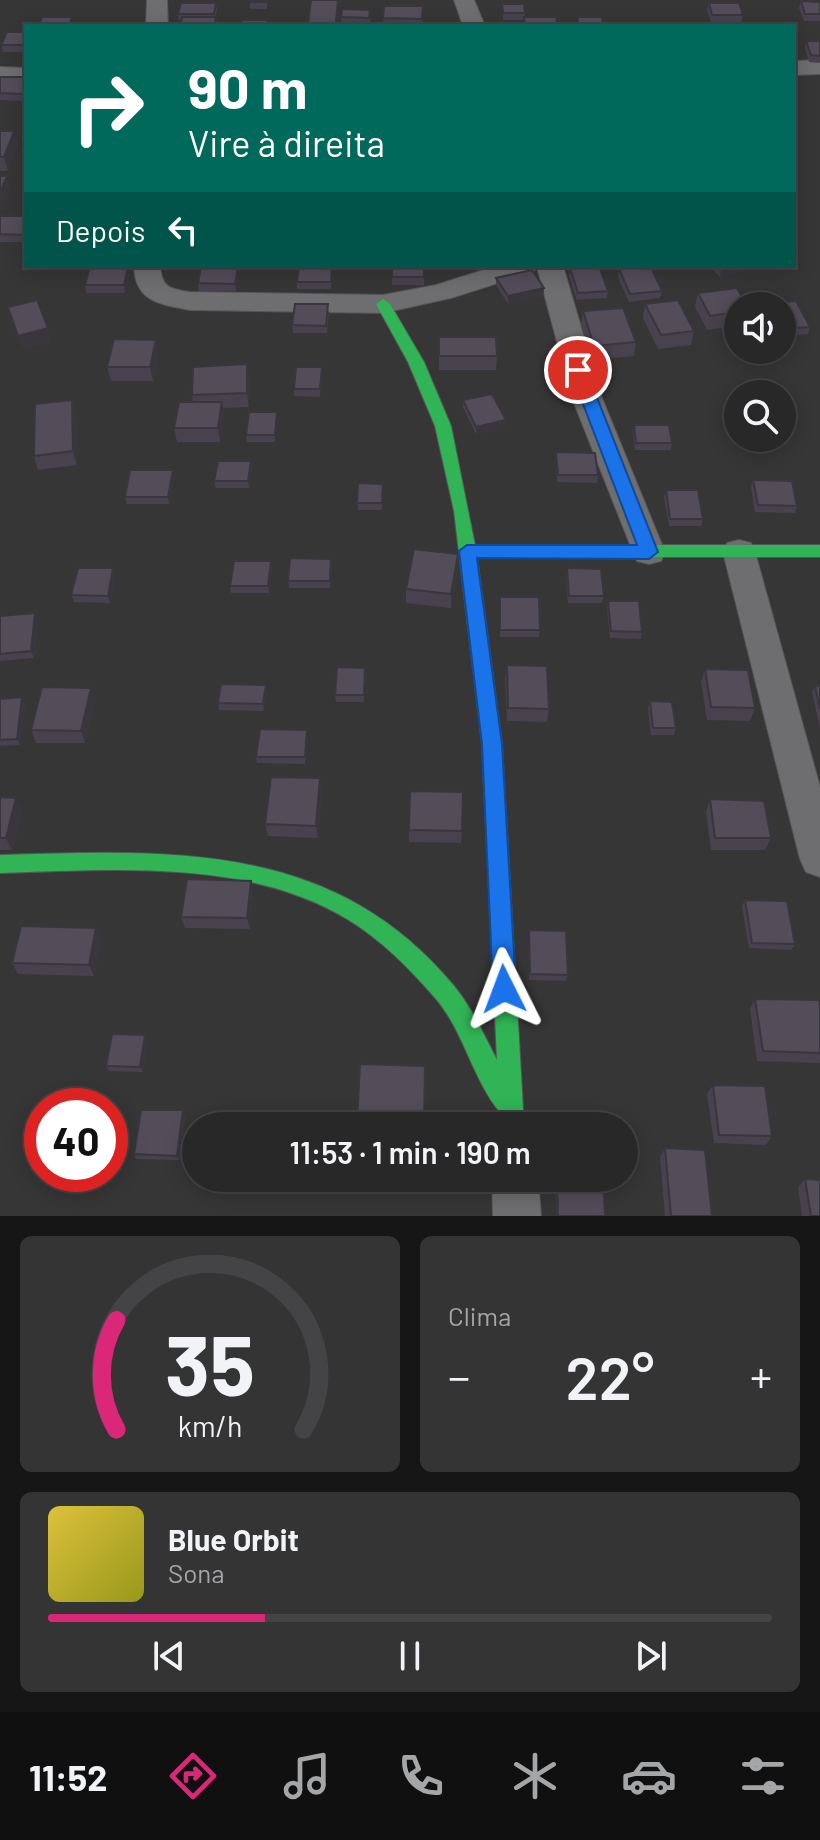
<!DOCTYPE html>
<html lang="pt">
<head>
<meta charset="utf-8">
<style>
	body { margin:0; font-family:Barlow,sans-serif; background:#343435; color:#f1f3f6; height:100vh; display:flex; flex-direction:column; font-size:30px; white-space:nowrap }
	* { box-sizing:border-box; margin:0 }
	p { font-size:26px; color:#a5a6a8 }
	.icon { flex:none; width:44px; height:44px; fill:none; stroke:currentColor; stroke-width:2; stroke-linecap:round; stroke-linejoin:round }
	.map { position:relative; height:1216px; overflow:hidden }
	.side { display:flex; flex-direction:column; gap:20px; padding:20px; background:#161617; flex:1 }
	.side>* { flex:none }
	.banner { position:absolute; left:24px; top:24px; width:772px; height:244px; border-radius:0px; box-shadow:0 4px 20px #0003,0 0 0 2px #444446; background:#00695c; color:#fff; overflow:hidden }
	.controls { position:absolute; left:724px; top:292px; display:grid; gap:16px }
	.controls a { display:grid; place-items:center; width:72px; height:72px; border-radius:50%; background:#282829; box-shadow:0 4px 20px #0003,0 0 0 2px #444446; font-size:40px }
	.speed { position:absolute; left:24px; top:1088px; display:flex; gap:16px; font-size:40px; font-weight:700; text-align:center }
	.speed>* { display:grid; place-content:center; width:104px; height:104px; border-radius:50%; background:#282829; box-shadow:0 4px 20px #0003,0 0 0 2px #444446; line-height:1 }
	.speed .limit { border:12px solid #d22; background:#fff; color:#111 }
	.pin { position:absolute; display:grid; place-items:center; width:68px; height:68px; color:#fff; margin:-34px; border:4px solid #fff; border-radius:50%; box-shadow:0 2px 8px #0007 }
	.me { position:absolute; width:88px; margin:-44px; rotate:357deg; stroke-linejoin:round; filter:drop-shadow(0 0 6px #0008) }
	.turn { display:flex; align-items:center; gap:28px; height:168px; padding:0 32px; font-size:36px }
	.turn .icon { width:104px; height:104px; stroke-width:2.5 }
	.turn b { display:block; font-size:56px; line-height:68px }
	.then { display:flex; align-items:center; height:76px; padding:0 32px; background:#0003; gap:16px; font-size:30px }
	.big { font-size:60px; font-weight:600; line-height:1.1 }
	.side .card { flex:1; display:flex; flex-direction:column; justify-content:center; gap:12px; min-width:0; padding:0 28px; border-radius:12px; background:#343435 }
	.side .dial { align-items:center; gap:0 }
	.dial svg { height:208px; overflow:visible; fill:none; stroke:#444446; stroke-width:7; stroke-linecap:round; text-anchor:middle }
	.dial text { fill:#f1f3f6; stroke:none }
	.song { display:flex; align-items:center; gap:24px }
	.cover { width:96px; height:96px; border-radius:12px; background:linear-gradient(135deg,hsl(50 70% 55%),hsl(60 70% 35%)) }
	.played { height:8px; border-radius:4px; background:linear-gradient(90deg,#db2777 30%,#444446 30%) }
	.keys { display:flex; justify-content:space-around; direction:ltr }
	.heat { display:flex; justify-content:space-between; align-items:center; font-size:44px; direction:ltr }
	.side .tiles { flex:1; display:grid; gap:20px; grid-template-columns:1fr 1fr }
	.card:last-child { grid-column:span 2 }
	.trip { position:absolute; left:182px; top:1112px; width:456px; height:80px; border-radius:40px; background:#282829; box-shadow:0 4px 20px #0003,0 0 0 2px #444446; font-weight:600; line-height:80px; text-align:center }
	.tab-bar { display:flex; height:128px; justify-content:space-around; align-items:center; background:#101010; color:#a5a6a8 }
	.tab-bar .icon { width:56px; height:56px }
	.tab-bar .selected { color:#db2777 }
	.tab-bar b { font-size:36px; color:#f1f3f6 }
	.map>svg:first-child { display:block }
</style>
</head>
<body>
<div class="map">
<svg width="820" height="1216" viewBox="0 0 820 1216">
	<rect width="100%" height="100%" fill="#363637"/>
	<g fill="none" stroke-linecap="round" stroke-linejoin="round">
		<defs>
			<path id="street" d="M147,0H167L168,26H146Z
				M454,0H474L485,26H463Z
				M820,60V74L794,75V61Z
				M0,67L26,68V82L0,81Z
				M134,266H160C162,288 170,289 190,292L383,295L436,285L496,266H563L602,398L665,552L661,561L649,564L637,561L633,552L572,398L537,267L533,272L451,298L383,313L190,310C160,304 135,302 134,266Z
				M739,540L751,543L755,552L820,787V877L806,872L800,859L723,552L727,543Z
				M492,1178H538L541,1216H493Z"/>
			<path id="fast" d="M383,299L390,304L424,362L451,426L475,545H820V557H477L502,744L524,1126H500L499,1111C473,1079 464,1033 437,1000C410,969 382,940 347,919C246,858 112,870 0,873V855C172,850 334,841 454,986C472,1008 484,1035 497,1060L482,744L454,511L435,426L408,362L376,304Z"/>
		</defs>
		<use href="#street" stroke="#555556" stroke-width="2"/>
		<use href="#fast" stroke="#555556" stroke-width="2"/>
		<use href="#street" fill="#6e6d6f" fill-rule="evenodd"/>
		<use href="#fast" fill="#30b455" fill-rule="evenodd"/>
	</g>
	<path fill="#47424d" d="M250,0H267V9H250Z
		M339,0L338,26H308V23Z
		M801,1L820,2V21H804L799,8Z
		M216,3L217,10L215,17H216L217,26H180L181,21H179L178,14Z
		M709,3L743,15L741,22H711L707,10Z
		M502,4L525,13L524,20H503Z
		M384,6H423L422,25H383Z
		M341,17H371L369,24L341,23Z
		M26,32V52H3L1,45Z
		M806,41H820V63L809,62L805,48Z
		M0,77H26V95L24,101L0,100Z
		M0,131H14L18,144L8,171H0Z
		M0,216H26V242H0Z
		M201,266H239L236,291H199L198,283Z
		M332,266L331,289H297V282Z
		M392,266H424V285H392Z
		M709,266H754L720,277Z
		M570,268L608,291L607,298L577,300L569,276Z
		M619,269L662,291L660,298L629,302L618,277Z
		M129,274L125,293H86L85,285Z
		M496,278L544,288L543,296L508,304L496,285Z
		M698,293L738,306V326L707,330L695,307Z
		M796,301L810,327L808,334L782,336V306H762L763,304Z
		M645,304L694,331L691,345L658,349L643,318Z
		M329,311L327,333H293L292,325Z
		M583,311L636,342L634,356L592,360L581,325Z
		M439,337L497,356L496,370H439Z
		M159,354L153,381H111L107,367Z
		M247,364L249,378V407L223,408L224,416L220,442H177L174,428L193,402L192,395Z
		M322,367L320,397L294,396V389Z
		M72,400L76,414L77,465L38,470L34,456Z
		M463,400L505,428L476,434L463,407Z
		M278,419L275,442H247L246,435Z
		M634,425L672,443L671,450H635L633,432Z
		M556,452L598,475L597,483L557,482L556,460Z
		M251,461L252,469L249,488H216L214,481Z
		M174,478L169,504H127L125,497Z
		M753,480L797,506L795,513L755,512L751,487Z
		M383,484L382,510H358L357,503Z
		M666,490L703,519L701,526H669L664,497Z
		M332,566L330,588H289L288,581Z
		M272,568L269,593H231L230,586Z
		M458,568L451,608L406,603V589Z
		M567,568L604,596L602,603H568L566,575Z
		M115,575L110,603L74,602L71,595Z
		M500,597L540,630L539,637H500Z
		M608,601L642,632L641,639L610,638L607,608Z
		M0,616L38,620L34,658L0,661Z
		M507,665L549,709L547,722L507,721L505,678Z
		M705,669L755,708L750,721L707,720L701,682Z
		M366,675L364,702H336L335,695Z
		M815,686H820V728L812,692Z
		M91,688L96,701L85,743H36L31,730Z
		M267,692L264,711L219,710L218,703Z
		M0,699L25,704L20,745L0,746Z
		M650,701L676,728L674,735H651L648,708Z
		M308,737L305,764L257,763L256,757Z
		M322,790L318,838L268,836L265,824Z
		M0,797L22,810L12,850H0Z
		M710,799L771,838L765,850H711L706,812Z
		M409,830L462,831L461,843L409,842Z
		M251,881L253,893L250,929L185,928L181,917Z
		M745,900L795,944L791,950L749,948L742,906Z
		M529,930L568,975L566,981L529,980Z
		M101,939L94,976L18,974L12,963Z
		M755,999L820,1007V1063L757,1061L750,1009Z
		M145,1035L147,1040L143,1072L109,1071L106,1066Z
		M425,1066L423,1126H357V1123Z
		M713,1085L772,1136L766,1145L714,1143L707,1094Z
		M42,1113V1160H28L25,1156Z
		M185,1115L179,1160L136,1159L134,1154Z
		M665,1148L712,1216H665L660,1157Z
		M555,1178H603L605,1216H557Z
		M805,1179L820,1216H802L798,1187Z"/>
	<path fill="#39363e" d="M338,0L339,11L338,26H336Z
		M26,83V95L24,101L22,94Z
		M14,131L18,144L8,171L4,157Z
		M7,176L10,189L1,214L0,210V193Z
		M238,266L239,270L236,291L235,284Z
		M732,266H754L720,277L721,269Z
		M128,267L129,274L125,293L124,285Z
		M544,288L543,296L508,304V296Z
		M48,328L52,343L22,350L18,336Z
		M156,340L159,354L153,381L150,367Z
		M247,364L249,378V407L247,393Z
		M72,400L76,414L77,465L73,451Z
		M222,402L224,416L220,442L218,428Z
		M277,412L278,419L275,442V435Z
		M506,420L505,428L476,434V427Z
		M251,461L252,469L249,488L248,481Z
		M173,470L174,478L169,504L168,497Z
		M458,554V568L451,608V594Z
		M271,561L272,568L269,593L268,586Z
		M113,568L115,575L110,603L108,596Z
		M35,613L38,620L34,658L31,651Z
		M266,685L267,692L264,711L263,704Z
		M91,688L96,701L85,743L81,731Z
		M22,697L25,704L20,745L17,739Z
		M307,730L308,737L305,764V757Z
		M320,778L322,790L318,838L316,826Z
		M16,798L22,810L12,850L6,838Z
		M251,881L253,893L250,929L247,918Z
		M96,928L101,939L94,976L89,965Z
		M145,1035L147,1040L143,1072L140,1067Z
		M183,1110L185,1115L179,1160L177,1156Z"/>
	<path fill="#524d59" stroke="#39363e" stroke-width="2" d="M250,0H266V2H250Z
		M311,0H338L336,23H308Z
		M801,1L820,2V14H805Z
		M181,3H216L214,14H178Z
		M709,3H739L743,15H712Z
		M502,4H524L525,13H503Z
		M384,6H423L422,19L383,18Z
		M342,9L370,10L369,18L341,17Z
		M42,17H72L69,26H39Z
		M182,17H216L214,26H180Z
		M524,17H556L558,26H525Z
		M577,17H602L603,26H579Z
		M242,20H268L267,26H240Z
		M7,32H26V45H1Z
		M806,41H820V56L811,55Z
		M0,77H26V83L22,94L0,93Z
		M0,131H14L4,157H0Z
		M0,176H7L0,193Z
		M0,216H26V235L0,234Z
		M201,266H238L235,284L198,283Z
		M299,266H332L331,282H297Z
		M392,266H424V277H392Z
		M599,266L608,291L578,293L570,268Z
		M718,266H732L721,269Z
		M90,267H128L124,285H85Z
		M651,267L662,291L630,294L619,269Z
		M532,270L544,288L508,296L496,278Z
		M737,288L747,306H738V312L710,316L698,293Z
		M37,300L48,328L18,336L8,307Z
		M678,300L694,331L661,335L645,304Z
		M796,301L810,327L782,329V306H764L763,304Z
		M295,304H328L326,326L292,325Z
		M623,308L636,342L594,346L583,311Z
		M439,337H496L497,356H439Z
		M114,339L156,340L150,367H107Z
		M247,364V393L192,395L193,367Z
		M296,367H322L320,389H294Z
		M492,394L506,420L476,427L463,400Z
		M72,400L73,451L34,456L35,404Z
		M179,402H222L218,428H174Z
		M249,412H277L275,435H246Z
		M634,425H669L672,443H636Z
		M556,452L595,453L598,475H558Z
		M218,461H251L248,481H214Z
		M130,470H173L168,497H125Z
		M753,480L792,481L797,506L758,505Z
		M358,483L383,484L382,503H357Z
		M666,490H698L703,519H670Z
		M414,549L458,554L451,594L406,589Z
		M290,558L331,559L330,581H288Z
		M234,561H271L268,586H230Z
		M78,568H113L108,596L71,595Z
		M567,568L601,569L604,596H569Z
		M500,597H539L540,630H500Z
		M608,601H639L642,632L611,631Z
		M35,613L31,651L0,654V616Z
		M507,665L547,666L549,709L508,708Z
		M337,667L365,668L364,695H335Z
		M705,669L748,670L755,708L711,707Z
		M221,684L266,685L263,704L218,703Z
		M815,686H820V709Z
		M42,687L91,688L81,731L31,730Z
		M22,697L17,739L0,740V699Z
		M650,701L672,702L676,728H653Z
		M260,729L307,730L305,757H256Z
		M271,777L320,778L316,826L265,824Z
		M410,791L463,792L462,831L409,830Z
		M0,797L16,798L6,838H0Z
		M710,799L764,801L771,838H715Z
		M187,879L251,881L247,918L181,917Z
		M745,900L787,901L795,944L752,943Z
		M21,926L96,928L89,965L12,963Z
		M529,930L566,931L568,975L530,974Z
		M755,999L819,1000L820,1007V1053L763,1051Z
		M112,1034L145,1035L140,1067L106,1066Z
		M360,1064L425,1066L424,1125L357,1123Z
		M713,1085L765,1086L772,1136L719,1135Z
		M141,1110H183L177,1156L134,1154Z
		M34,1113H42V1156H25Z
		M665,1148L705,1150L712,1216H671Z
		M557,1178H603L605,1216H558Z
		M805,1179L820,1180V1216H811Z"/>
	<path fill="#1a73e8" stroke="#114b97" stroke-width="2" d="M578,365L586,370L658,552L649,559L477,558L502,744L516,989L512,997L504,1000L496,997L493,989L482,744L459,551L467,545H637L570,370Z"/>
</svg>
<div class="controls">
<a><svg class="icon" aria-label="sound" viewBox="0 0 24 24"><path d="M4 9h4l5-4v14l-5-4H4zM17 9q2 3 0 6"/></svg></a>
<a><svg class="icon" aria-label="search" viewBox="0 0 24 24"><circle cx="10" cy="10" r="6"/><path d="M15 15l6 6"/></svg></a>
</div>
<div class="speed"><div class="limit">40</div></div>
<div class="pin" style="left:578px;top:370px;background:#d93025"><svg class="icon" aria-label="arrive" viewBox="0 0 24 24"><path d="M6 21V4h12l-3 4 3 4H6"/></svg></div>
<svg class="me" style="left:504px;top:989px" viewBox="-20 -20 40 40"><path d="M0-17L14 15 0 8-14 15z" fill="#1a73e8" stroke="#fff" stroke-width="4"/></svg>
<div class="trip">11:53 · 1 min · 190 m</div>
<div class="banner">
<div class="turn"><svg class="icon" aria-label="right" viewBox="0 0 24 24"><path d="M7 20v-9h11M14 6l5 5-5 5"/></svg><div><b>90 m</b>Vire à direita</div></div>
<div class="then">Depois<svg class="icon" aria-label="left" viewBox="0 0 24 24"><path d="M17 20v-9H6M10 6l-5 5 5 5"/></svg></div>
</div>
</div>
<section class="side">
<div class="tiles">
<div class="card dial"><svg viewBox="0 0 100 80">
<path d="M14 69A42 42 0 1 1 86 69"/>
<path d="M14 69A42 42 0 0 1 14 27" stroke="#db2777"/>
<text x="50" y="56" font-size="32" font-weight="700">35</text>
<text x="50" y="72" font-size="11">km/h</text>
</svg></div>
<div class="card"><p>Clima</p>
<div class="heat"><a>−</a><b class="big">22°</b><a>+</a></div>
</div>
<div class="card">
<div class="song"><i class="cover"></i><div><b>Blue Orbit</b><p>Sona</p></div></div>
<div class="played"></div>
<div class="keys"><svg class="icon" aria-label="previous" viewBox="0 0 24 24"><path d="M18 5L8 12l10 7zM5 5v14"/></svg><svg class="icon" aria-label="pause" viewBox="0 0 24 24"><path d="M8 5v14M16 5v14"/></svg><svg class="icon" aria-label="next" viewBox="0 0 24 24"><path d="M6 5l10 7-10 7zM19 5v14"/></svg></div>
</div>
</div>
</section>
<nav class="tab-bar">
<b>11:52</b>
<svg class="icon selected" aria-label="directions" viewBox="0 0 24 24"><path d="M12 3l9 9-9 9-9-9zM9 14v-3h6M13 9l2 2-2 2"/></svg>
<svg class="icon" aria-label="music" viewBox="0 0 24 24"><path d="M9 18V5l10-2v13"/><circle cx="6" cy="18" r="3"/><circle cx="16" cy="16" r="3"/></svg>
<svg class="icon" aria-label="phone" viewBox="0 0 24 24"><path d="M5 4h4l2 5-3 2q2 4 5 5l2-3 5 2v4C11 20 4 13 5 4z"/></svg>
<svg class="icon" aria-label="climate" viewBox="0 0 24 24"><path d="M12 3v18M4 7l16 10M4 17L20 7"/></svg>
<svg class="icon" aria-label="car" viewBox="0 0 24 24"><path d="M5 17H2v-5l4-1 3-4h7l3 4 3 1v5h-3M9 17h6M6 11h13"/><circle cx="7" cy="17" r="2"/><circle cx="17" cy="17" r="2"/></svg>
<svg class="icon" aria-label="filters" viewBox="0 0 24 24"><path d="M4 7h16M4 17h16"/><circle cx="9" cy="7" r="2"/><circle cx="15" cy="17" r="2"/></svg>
</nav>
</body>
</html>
